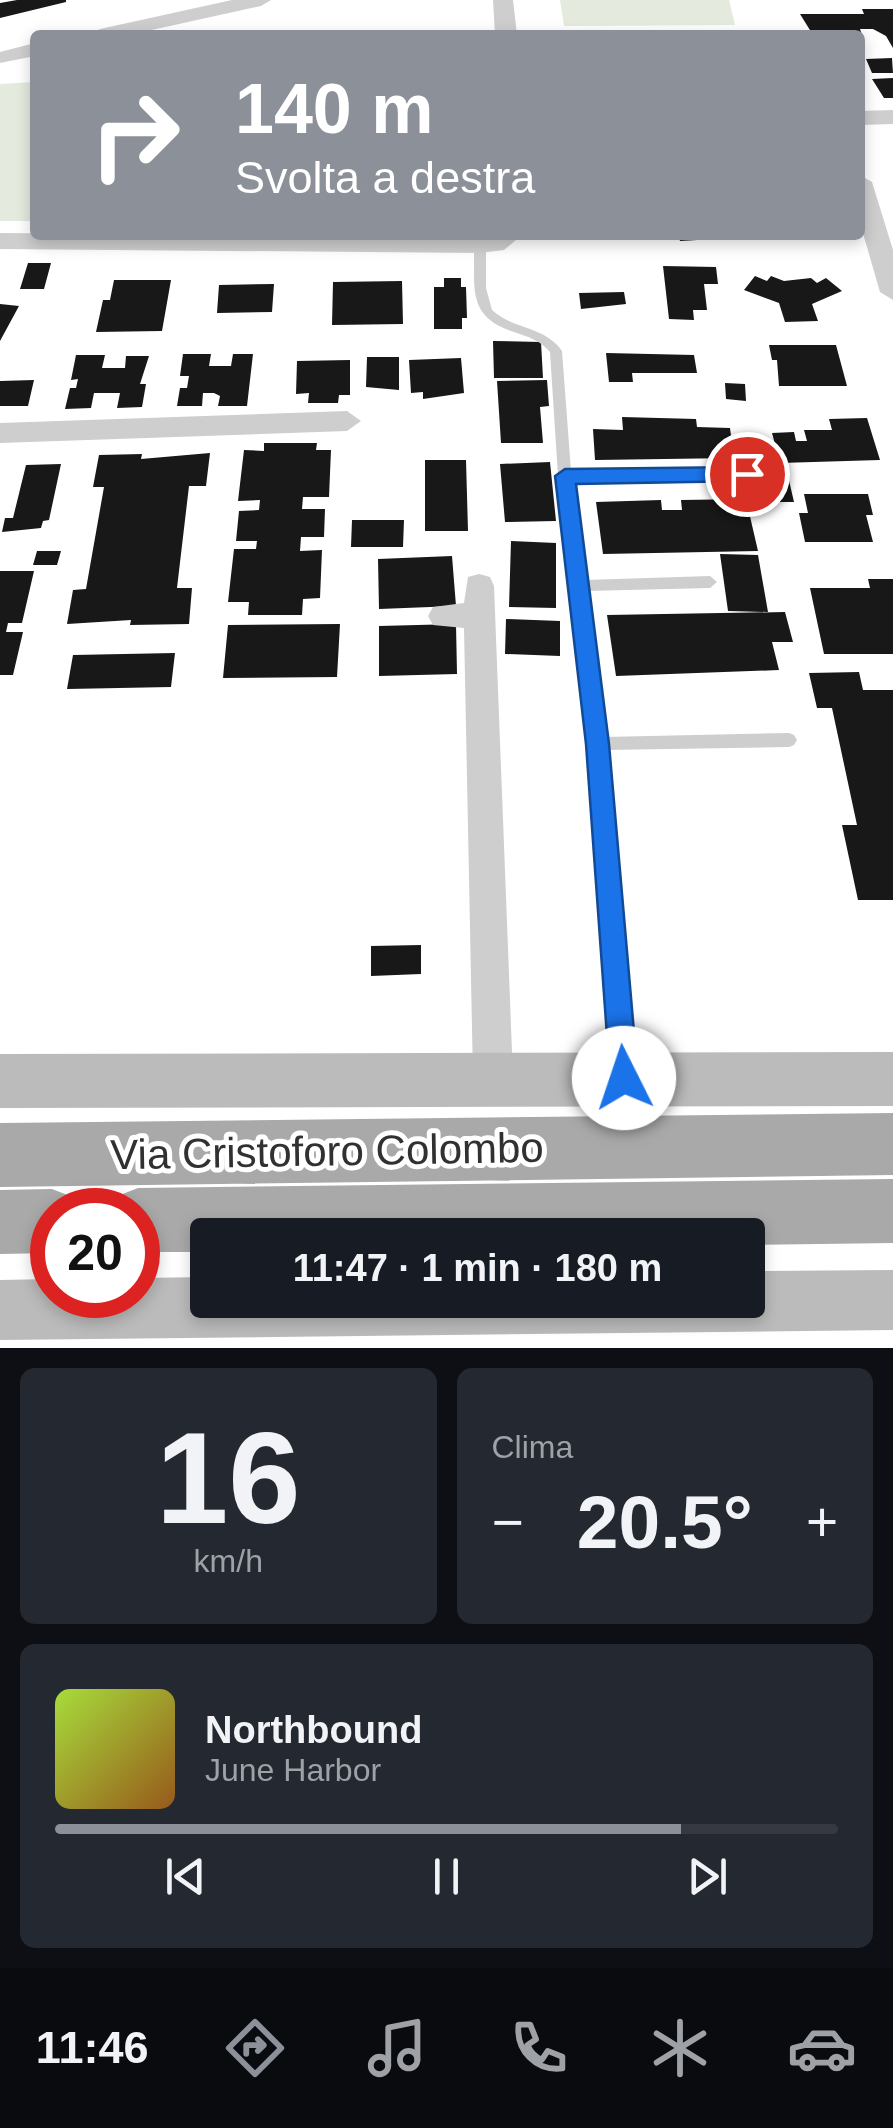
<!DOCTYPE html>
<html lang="it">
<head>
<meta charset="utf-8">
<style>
	body { margin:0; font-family:Arial,sans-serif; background:#242831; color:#f1f3f6; height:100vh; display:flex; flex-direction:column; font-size:38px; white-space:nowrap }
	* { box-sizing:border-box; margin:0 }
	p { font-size:32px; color:#9ea1a6 }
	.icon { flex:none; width:55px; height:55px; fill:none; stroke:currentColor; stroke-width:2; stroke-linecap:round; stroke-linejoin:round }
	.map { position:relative; height:1348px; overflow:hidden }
	.panel { display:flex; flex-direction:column; gap:20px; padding:20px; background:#0d0f14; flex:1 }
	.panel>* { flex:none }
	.banner { position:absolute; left:30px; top:30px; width:835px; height:210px; border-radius:10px; box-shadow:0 5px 15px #0003; background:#8c9099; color:#fff; overflow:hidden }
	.speed { position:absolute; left:30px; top:1188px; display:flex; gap:20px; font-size:50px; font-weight:700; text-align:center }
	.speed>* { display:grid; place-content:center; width:130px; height:130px; border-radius:50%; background:#171b24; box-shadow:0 5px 15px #0003; line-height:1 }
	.speed .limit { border:15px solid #d22; background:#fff; color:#111 }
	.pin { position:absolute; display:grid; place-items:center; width:85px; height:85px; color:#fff; margin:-42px; border:5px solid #fff; border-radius:50%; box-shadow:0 2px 10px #0007 }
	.me { position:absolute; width:110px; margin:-55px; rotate:356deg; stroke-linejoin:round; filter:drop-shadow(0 0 8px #0008) }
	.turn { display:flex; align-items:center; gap:35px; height:210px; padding:0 40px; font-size:45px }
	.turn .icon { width:130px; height:130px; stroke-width:2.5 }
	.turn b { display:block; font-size:70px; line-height:85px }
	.big { font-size:75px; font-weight:700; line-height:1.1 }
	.panel .widget { flex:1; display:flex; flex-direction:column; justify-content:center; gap:15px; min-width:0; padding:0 35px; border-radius:15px; background:#242831 }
	.panel .dial { align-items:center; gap:0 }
	.dial b { font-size:130px; line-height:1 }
	.song { display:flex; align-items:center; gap:30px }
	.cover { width:120px; height:120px; border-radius:15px; background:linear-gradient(135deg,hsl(80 70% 55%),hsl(30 70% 35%)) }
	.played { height:10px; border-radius:5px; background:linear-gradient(90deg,#8c9099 80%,#363941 80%) }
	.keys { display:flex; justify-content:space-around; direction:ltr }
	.heat { display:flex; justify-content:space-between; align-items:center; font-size:55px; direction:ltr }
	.panel .tiles { flex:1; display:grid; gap:20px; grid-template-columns:1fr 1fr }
	.widget:last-child { grid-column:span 2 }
	.trip { position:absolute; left:190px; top:1218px; width:575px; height:100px; border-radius:10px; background:#171b24; box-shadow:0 5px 15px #0003; font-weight:700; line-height:100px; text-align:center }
	.menu { display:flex; height:160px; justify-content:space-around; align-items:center; background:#090b0e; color:#9ea1a6 }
	.menu .icon { width:70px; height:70px }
	.menu .active { color:#8c9099 }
	.menu b { font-size:45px; color:#f1f3f6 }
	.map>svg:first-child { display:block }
</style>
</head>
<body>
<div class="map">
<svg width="893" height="1348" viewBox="0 0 893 1348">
	<rect width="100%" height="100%" fill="#fff"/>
	<path fill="#e4eade" d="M560,0H729L735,25L564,26Z
		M35,82V221H0V84Z"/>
	<path fill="#181818" d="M17,0H66V2L0,18V3Z
		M862,9H893V48L886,36L873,29H860L862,35H813L800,14H864Z
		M892,58L893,73H872L866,59Z
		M893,78V98H884L872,79Z
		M678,235H732V238L680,241Z
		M28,263H51L44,289H20Z
		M663,266L716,267L718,284H704L707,310H693L694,320L669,319Z
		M755,276L767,281L771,276L784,281L811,278L817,283L826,278L842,291L812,304L818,321L785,322L779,303L744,290Z
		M444,278H461V287H466L467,318H462V329H434V287H444Z
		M114,280H171L162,331L96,332L103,300H110Z
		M402,281L403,324L332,325L333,282Z
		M274,284L272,312L217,313L219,285Z
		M624,292L626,304L581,309L579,293Z
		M0,304L19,306L0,341Z
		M493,341L541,342L543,378H494Z
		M769,345H836L847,386H779L777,360H772Z
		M606,353L694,355L697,373H632L633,382H609Z
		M183,354H211L209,366H231L233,354H253L247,406H218L220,396L214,393H203L202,406H177L180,388H187L189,376H180Z
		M76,355H105L102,368H125L126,356H149L140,384H146L142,407L117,408L120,393H94L91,408L65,409L70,388H76L78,379L71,380Z
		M367,357H399V390L366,387Z
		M461,358L464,393L423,399V392L411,393L409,360Z
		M350,360V395H339L338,403H308L309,393L296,394L297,361Z
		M34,380L28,406H0V381Z
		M547,380L549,406L540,407L543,443H501L497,381Z
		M725,383L745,384L746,401L726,399Z
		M622,417L696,419L697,427L730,428L734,458L595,460L593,429L623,430Z
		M867,418L880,460L780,463L772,433L794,432L796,441H807L804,430H832L829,419Z
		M264,443H317L316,450H331L329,497H303L302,509H325L324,537H301L300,551L322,550L320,598L303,599L302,615H248L249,602H228L234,549H256L257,541H236L239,511L259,510L260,500L238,501L244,450L264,451Z
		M210,453L206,486H189L177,588H192L189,624L130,625L131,620L67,624L73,590L86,589L104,487H93L99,455L142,454L141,459Z
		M425,460H466L468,531H425Z
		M550,462L556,521L505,522L500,464Z
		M61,464L49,520L43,521L41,528L2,532L5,518H13L26,465Z
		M788,476L794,502H767L761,477Z
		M804,494H868L873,515H866L873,542H805L799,513H808Z
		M746,499L758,551L603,554L596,502L661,500L662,510H682L681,500Z
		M352,520H404L403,547H351Z
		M511,541L556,543V608L509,607Z
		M37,551H61L57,565H33Z
		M720,554L758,555L768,612L728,611Z
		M452,556L456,606L379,609L378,559Z
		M0,571H34L22,623H8L6,632H23L13,675H0Z
		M868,579H893V654H824L810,588H870Z
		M785,612L793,642H772L779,670L616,676L607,615Z
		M506,619L560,621V656L505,654Z
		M340,624L337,677L223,678L228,625Z
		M456,624L457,674L379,676V626Z
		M175,653L171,687L67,689L73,655Z
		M859,672L863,690H893V900H858L842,825H857L832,708H817L809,673Z
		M421,945V974L371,976V946Z"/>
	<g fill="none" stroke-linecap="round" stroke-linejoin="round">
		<path fill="#cecece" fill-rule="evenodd" d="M480,241L486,245V288L492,310C514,330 545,326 562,351L571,471L747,469L754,474L747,479L572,481L585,580L710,576L717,582L710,588L586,591L604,737L789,733L794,735L797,740L794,745L789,747L605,750L632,1069L629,1075L623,1078L617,1075L614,1069L589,744L558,476L550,352C540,340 528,337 514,332C466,317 475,287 474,245Z"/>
		<path fill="#cecece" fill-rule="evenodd" d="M232,0H271L261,6L129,35H89L100,29Z
			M493,0H513L517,35H495Z
			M35,43V56L0,63V52Z
			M893,110V124L860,125V111Z
			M860,175L872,182L893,250V300L880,292L860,223Z
			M0,233L480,237L522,235L504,250L480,253L0,249Z
			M347,411L361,421L347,431L0,443V423Z
			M479,574L490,577L494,586L513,1078L507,1092L493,1098L479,1092L473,1078L464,628L433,625L428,616L433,607L464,603L468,577Z"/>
		<path fill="#bbb" fill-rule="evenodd" d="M893,1052V1106L0,1108V1054Z
			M893,1270V1330L0,1340V1280L52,1279V1295H138V1278L208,1277V1300H748V1271Z"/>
		<path fill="#a9a9a9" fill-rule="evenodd" d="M893,1113V1175L0,1187V1123Z
			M893,1179V1243L748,1245V1235H208V1252H138V1210H110L115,1197L138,1188Z
			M52,1189L75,1198L80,1210H52V1253L0,1254V1190Z"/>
	</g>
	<path fill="#1a73e8" stroke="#114b97" stroke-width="2.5" d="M747,467L757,474L747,481L576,484L609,744L638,1078L634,1088L624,1092L614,1088L610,1078L586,744L555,476L565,469Z"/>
	<g text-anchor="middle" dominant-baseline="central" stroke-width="10" stroke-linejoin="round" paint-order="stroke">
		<g font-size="42" fill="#313131" stroke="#fff">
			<text transform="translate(327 1151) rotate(-1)">Via Cristoforo Colombo</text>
		</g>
	</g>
</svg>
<div class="speed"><div class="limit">20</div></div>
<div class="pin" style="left:747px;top:474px;background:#d93025"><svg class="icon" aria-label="arrive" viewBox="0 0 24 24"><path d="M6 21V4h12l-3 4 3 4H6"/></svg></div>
<svg class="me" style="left:624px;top:1078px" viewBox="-20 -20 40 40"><circle r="19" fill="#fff"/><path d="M0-13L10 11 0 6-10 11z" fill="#1a73e8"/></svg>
<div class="trip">11:47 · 1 min · 180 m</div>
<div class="banner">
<div class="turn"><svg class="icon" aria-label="right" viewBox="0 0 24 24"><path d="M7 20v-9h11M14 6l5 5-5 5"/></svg><div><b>140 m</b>Svolta a destra</div></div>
</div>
</div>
<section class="panel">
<div class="tiles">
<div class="widget dial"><b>16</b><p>km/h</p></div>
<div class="widget"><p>Clima</p>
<div class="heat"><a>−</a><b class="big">20.5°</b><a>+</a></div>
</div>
<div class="widget">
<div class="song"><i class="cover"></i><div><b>Northbound</b><p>June Harbor</p></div></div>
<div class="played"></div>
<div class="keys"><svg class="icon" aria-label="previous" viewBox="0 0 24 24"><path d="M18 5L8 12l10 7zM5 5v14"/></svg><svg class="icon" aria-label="pause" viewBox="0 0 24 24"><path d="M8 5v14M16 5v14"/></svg><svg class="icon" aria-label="next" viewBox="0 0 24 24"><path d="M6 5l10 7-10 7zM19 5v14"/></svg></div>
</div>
</div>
</section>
<nav class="menu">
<b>11:46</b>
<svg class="icon active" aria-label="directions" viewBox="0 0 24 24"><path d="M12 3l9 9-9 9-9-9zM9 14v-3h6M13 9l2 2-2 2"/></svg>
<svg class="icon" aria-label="music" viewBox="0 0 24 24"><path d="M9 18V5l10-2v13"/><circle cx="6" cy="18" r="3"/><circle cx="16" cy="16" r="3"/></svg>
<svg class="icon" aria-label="phone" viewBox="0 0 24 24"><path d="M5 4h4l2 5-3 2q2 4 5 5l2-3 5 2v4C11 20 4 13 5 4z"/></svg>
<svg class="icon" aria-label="climate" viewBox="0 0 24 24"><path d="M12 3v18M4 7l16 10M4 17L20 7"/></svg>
<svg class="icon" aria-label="car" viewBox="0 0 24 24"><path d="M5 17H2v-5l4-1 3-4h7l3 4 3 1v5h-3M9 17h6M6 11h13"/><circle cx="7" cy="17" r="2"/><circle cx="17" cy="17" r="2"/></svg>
</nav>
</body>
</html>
